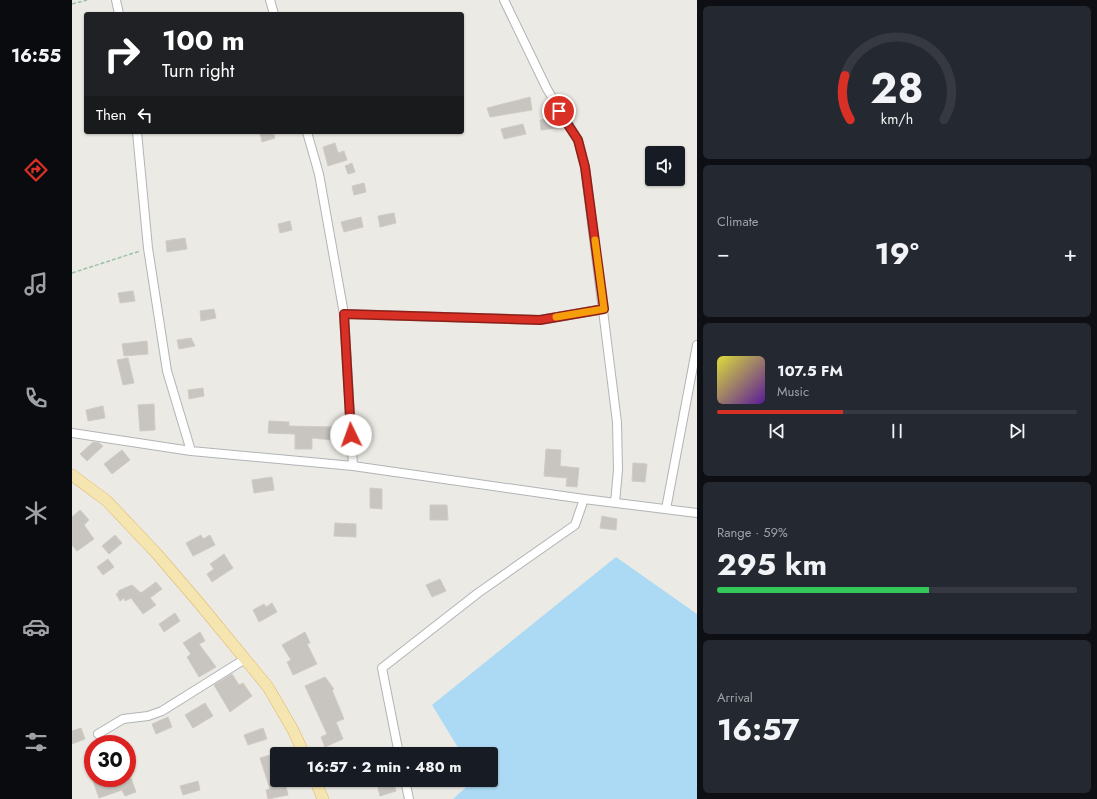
<!DOCTYPE html>
<html lang="en">
<head>
<meta charset="utf-8">
<style>
	body { margin:0; font-family:Jost,sans-serif; background:#242831; color:#f1f3f6; height:100vh; display:flex; flex-direction:column; font-size:15px; white-space:nowrap }
	* { box-sizing:border-box; margin:0 }
	p { font-size:13px; color:#9ea1a6 }
	.icon { flex:none; width:22px; height:22px; fill:none; stroke:currentColor; stroke-width:2; stroke-linecap:round; stroke-linejoin:round }
	.map { position:relative; flex:1; overflow:hidden }
	.drawer { display:flex; flex-direction:column; gap:6px; padding:6px; background:#0d0f14; width:400px }
	.drawer>* { flex:none }
	.top-card { position:absolute; left:12px; top:12px; width:380px; height:122px; border-radius:4px; box-shadow:0 1px 3px #0004; background:#202124; color:#fff; overflow:hidden }
	.tools { position:absolute; left:573px; top:146px; display:grid; gap:8px }
	.tools a { display:grid; place-items:center; width:40px; height:40px; border-radius:4px; background:#171b24; box-shadow:0 1px 3px #0004; font-size:20px }
	.speed { position:absolute; left:12px; top:735px; display:flex; gap:8px; font-size:20px; font-weight:700; text-align:center }
	.speed>* { display:grid; place-content:center; width:52px; height:52px; border-radius:50%; background:#171b24; box-shadow:0 1px 3px #0004; line-height:1 }
	.speed .limit { border:6px solid #d22; background:#fff; color:#111 }
	.pin { position:absolute; display:grid; place-items:center; width:34px; height:34px; color:#fff; margin:-17px; border:2px solid #fff; border-radius:50%; box-shadow:0 1px 4px #0007 }
	.me { position:absolute; width:44px; margin:-22px; rotate:357deg; stroke-linejoin:round; filter:drop-shadow(0 0 3px #0008) }
	.turn { display:flex; align-items:center; gap:14px; height:84px; padding:0 12px; font-size:18px }
	.turn .icon { width:52px; height:52px; stroke-width:2.5 }
	.turn b { display:block; font-size:28px; line-height:34px }
	.then { display:flex; align-items:center; height:38px; padding:0 12px; background:#0003; gap:8px; font-size:15px }
	.big { font-size:30px; font-weight:700; line-height:1.1 }
	.drawer .card { flex:1; display:flex; flex-direction:column; justify-content:center; gap:6px; min-width:0; padding:0 14px; border-radius:6px; background:#242831 }
	.drawer .dial { align-items:center; gap:0 }
	.dial svg { height:104px; overflow:visible; fill:none; stroke:#363941; stroke-width:7; stroke-linecap:round; text-anchor:middle }
	.dial text { fill:#f1f3f6; stroke:none }
	.song { display:flex; align-items:center; gap:12px }
	.cover { width:48px; height:48px; border-radius:6px; background:linear-gradient(135deg,hsl(60 70% 55%),hsl(270 70% 35%)) }
	.played { height:4px; border-radius:2px; background:linear-gradient(90deg,#d93025 35%,#363941 35%) }
	.keys { display:flex; justify-content:space-around; direction:ltr }
	.heat { display:flex; justify-content:space-between; align-items:center; font-size:22px; direction:ltr }
	.charge { height:6px; border-radius:3px; background:linear-gradient(90deg,#34c759 59%,#363941 0) }
	.trip { position:absolute; left:198px; top:747px; width:228px; height:40px; border-radius:4px; background:#171b24; box-shadow:0 1px 3px #0004; font-weight:700; line-height:40px; text-align:center }
	main { display:flex; flex:1; min-height:0 }
	.tab-bar { display:flex; flex-direction:column; width:72px; justify-content:space-around; align-items:center; background:#090b0e; color:#9ea1a6 }
	.tab-bar .icon { width:28px; height:28px }
	.tab-bar .on { color:#d93025 }
	.tab-bar b { font-size:18px; color:#f1f3f6 }
	.map>svg:first-child { display:block }
</style>
</head>
<body>
<main>
<nav class="tab-bar">
<b>16:55</b>
<svg class="icon on" aria-label="directions" viewBox="0 0 24 24"><path d="M12 3l9 9-9 9-9-9zM9 14v-3h6M13 9l2 2-2 2"/></svg>
<svg class="icon" aria-label="music" viewBox="0 0 24 24"><path d="M9 18V5l10-2v13"/><circle cx="6" cy="18" r="3"/><circle cx="16" cy="16" r="3"/></svg>
<svg class="icon" aria-label="phone" viewBox="0 0 24 24"><path d="M5 4h4l2 5-3 2q2 4 5 5l2-3 5 2v4C11 20 4 13 5 4z"/></svg>
<svg class="icon" aria-label="climate" viewBox="0 0 24 24"><path d="M12 3v18M4 7l16 10M4 17L20 7"/></svg>
<svg class="icon" aria-label="car" viewBox="0 0 24 24"><path d="M5 17H2v-5l4-1 3-4h7l3 4 3 1v5h-3M9 17h6M6 11h13"/><circle cx="7" cy="17" r="2"/><circle cx="17" cy="17" r="2"/></svg>
<svg class="icon" aria-label="filters" viewBox="0 0 24 24"><path d="M4 7h16M4 17h16"/><circle cx="9" cy="7" r="2"/><circle cx="15" cy="17" r="2"/></svg>
</nav>
<div class="map">
<svg width="625" height="799" viewBox="0 0 625 799">
	<rect width="100%" height="100%" fill="#eceae4"/>
	<path fill="#acdaf4" d="M544,557L625,614V799H381L402,780H419V754H390L360,705Z"/>
	<path fill="#c8c5c0" stroke="#d0cbc3" d="M458,97L460,110L418,117L415,108Z
		M484,117L485,128L469,130L468,120Z
		M451,124L454,134L432,139L429,129Z
		M192,132H201L203,138L190,142L188,133Z
		M263,143L266,153L272,151L275,160L256,166L251,147Z
		M280,163L283,172L276,174L273,166Z
		M292,183L294,192L282,195L280,186Z
		M322,213L324,223L308,227L306,216Z
		M289,217L291,227L272,232L269,222Z
		M218,221L220,230L208,233L206,224Z
		M113,238L115,249L95,252L94,241Z
		M61,291L63,301L48,303L46,293Z
		M142,309L144,318L129,321L128,311Z
		M119,338L123,346L107,349L105,340Z
		M75,341L76,354L52,356L50,344Z
		M56,358L62,383L51,385L45,360Z
		M131,388L132,396L117,399L116,390Z
		M82,404L83,430L68,431L66,405Z
		M31,406L33,418L16,421L14,410Z
		M197,421L217,422V426L262,427L261,440L240,438V449H223V434L196,433Z
		M21,442L27,443L31,446L15,461L8,454Z
		M474,449L489,450L488,466L507,468L505,487L494,486L495,478L472,476Z
		M50,450L58,460L40,474L32,464Z
		M561,463L575,464L573,482L560,481Z
		M200,477L202,490L182,493L180,480Z
		M298,488L310,489V509L298,508Z
		M358,505H375L376,520H358Z
		M8,510L17,520L12,525L22,539L5,551L0,545V517Z
		M530,516L545,519L544,530L528,528Z
		M263,523L284,524V537L262,536Z
		M43,535L50,543L37,554L30,546Z
		M129,535L131,539L138,535L143,545L121,556L114,543Z
		M152,554L161,568L140,582L135,574L142,569L138,564Z
		M36,559L42,567L31,575L25,567Z
		M368,579L374,591L360,597L354,585Z
		M84,582L90,589L78,598L84,605L71,614L59,598L53,601L52,598L48,601L44,594L47,592L46,591L60,585L69,593Z
		M200,603L205,612L187,622L181,610L192,604L194,607Z
		M103,613L108,621L92,632L87,624Z
		M128,632L133,641L127,644L144,667L127,677L115,657L119,654L111,643Z
		M233,632L238,643L235,644L245,664L221,675L215,662L219,660L210,645Z
		M160,674L167,685L171,683L180,696L158,712L142,685Z
		M253,677L262,689L260,690L272,719L264,722L271,739L253,747L249,737L255,734L233,686Z
		M133,703L141,716L121,728L113,715Z
		M96,717L100,727L84,734L80,724Z
		M9,728L13,739L0,744V731Z
		M191,728L195,739L176,745L172,735Z
		M205,753V784L213,782L216,795L196,799L194,790L198,789L188,758Z
		M20,778H59L64,792L53,796L50,790L27,798Z
		M304,780H321L324,791L308,796Z
		M126,781L128,790L111,795L108,786Z"/>
	<g fill="none" stroke-linecap="round" stroke-linejoin="round">
		<defs>
			<path id="minor" d="M44,0L47,14
				M198,0L202,14
				M432,0L475,89L506,140L513,167L545,422L546,470L543,503
				M65,132L76,248L95,371L119,451
				M235,132L247,174L272,314L281,466
				M272,314L468,320L532,309
				M0,433L119,451L281,466L512,499L625,513
				M594,509L625,345
				M26,734L51,719L76,716L90,711L173,659
				M327,754L310,668L406,593L503,525L512,499
				M333,780L337,799"/>
			<path id="major" d="M0,475L35,501L85,554L127,603L196,687L221,730L232,754
				M243,780L251,799"/>
		</defs>
		<use href="#minor" stroke="#b1b4b7" stroke-width="10"/>
		<use href="#major" stroke="#e0b669" stroke-width="12"/>
		<path stroke="#9dc1a5" stroke-width="1.5" stroke-dasharray="4 2" stroke-linecap="butt" d="M0,4L15,0
			M0,273L68,251"/>
		<use href="#minor" stroke="#fff" stroke-width="8"/>
		<use href="#major" stroke="#f5e5b0" stroke-width="11"/>
	</g>
	<g fill="none" stroke-linecap="round" stroke-linejoin="round">
		<defs>
			<path id="route" d="M279,435L272,314L468,320L532,309L513,167L506,140L487,111"/>
		</defs>
		<use href="#route" stroke="#8d1f18" stroke-width="10"/>
		<use href="#route" stroke="#d93025" stroke-width="7"/>
		<path stroke="#f59e0b" stroke-width="7" d="M484,317L532,309L523,240"/>
	</g>
</svg>
<div class="tools">
<a><svg class="icon" aria-label="sound" viewBox="0 0 24 24"><path d="M4 9h4l5-4v14l-5-4H4zM17 9q2 3 0 6"/></svg></a>
</div>
<div class="speed"><div class="limit">30</div></div>
<div class="pin" style="left:487px;top:111px;background:#d93025"><svg class="icon" aria-label="arrive" viewBox="0 0 24 24"><path d="M6 21V4h12l-3 4 3 4H6"/></svg></div>
<svg class="me" style="left:279px;top:435px" viewBox="-20 -20 40 40"><circle r="19" fill="#fff"/><path d="M0-13L10 11 0 6-10 11z" fill="#d93025"/></svg>
<div class="trip">16:57 · 2 min · 480 m</div>
<div class="top-card">
<div class="turn"><svg class="icon" aria-label="right" viewBox="0 0 24 24"><path d="M7 20v-9h11M14 6l5 5-5 5"/></svg><div><b>100 m</b>Turn right</div></div>
<div class="then">Then<svg class="icon" aria-label="left" viewBox="0 0 24 24"><path d="M17 20v-9H6M10 6l-5 5 5 5"/></svg></div>
</div>
</div>
<section class="drawer">
<div class="card dial"><svg viewBox="0 0 100 80">
<path d="M14 69A42 42 0 1 1 86 69"/>
<path d="M14 69A42 42 0 0 1 10 35" stroke="#d93025"/>
<text x="50" y="56" font-size="32" font-weight="700">28</text>
<text x="50" y="72" font-size="11">km/h</text>
</svg></div>
<div class="card"><p>Climate</p>
<div class="heat"><a>−</a><b class="big">19°</b><a>+</a></div>
</div>
<div class="card">
<div class="song"><i class="cover"></i><div><b>107.5 FM</b><p>Music</p></div></div>
<div class="played"></div>
<div class="keys"><svg class="icon" aria-label="previous" viewBox="0 0 24 24"><path d="M18 5L8 12l10 7zM5 5v14"/></svg><svg class="icon" aria-label="pause" viewBox="0 0 24 24"><path d="M8 5v14M16 5v14"/></svg><svg class="icon" aria-label="next" viewBox="0 0 24 24"><path d="M6 5l10 7-10 7zM19 5v14"/></svg></div>
</div>
<div class="card"><p>Range · 59%</p><b class="big">295 km</b><div class="charge"></div></div>
<div class="card"><p>Arrival</p><b class="big">16:57</b></div>
</section>
</main>
</body>
</html>
